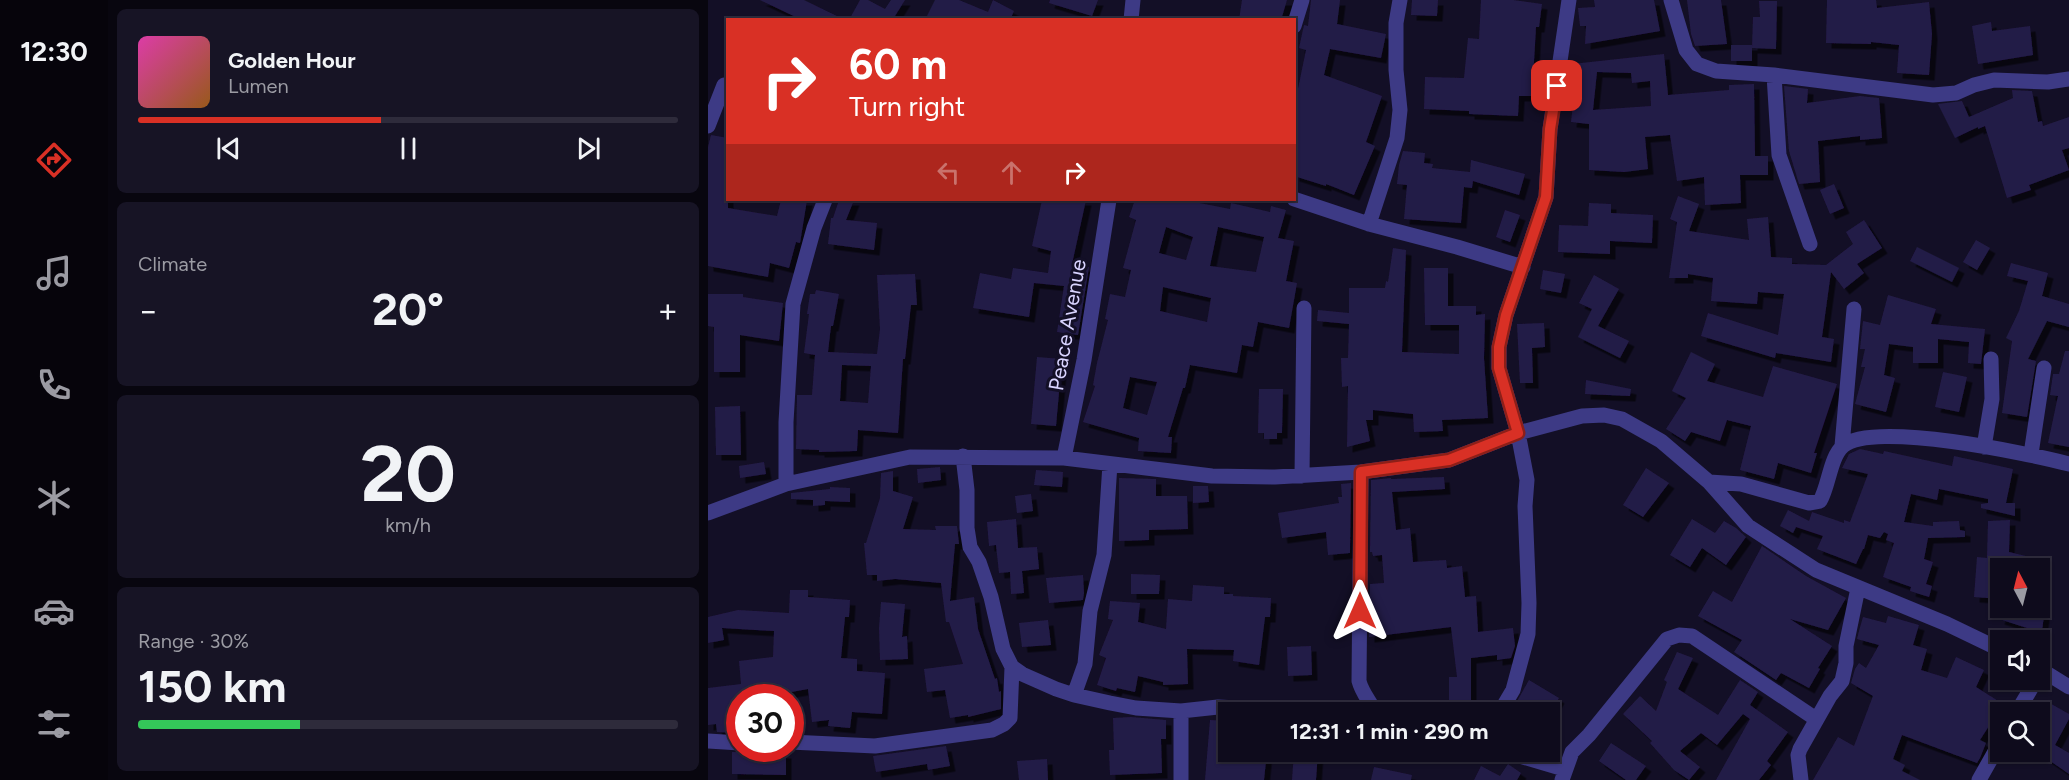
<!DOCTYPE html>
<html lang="en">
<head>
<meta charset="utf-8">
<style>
	body { margin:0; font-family:Figtree,sans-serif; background:#171425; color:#f1f3f6; height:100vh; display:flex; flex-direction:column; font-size:22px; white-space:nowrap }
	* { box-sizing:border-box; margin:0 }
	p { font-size:20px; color:#9b9ba3 }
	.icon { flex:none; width:33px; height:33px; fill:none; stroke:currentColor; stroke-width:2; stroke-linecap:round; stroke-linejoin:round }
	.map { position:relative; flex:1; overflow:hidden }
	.panel { display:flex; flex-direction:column; gap:9px; padding:9px; background:#08060f; width:600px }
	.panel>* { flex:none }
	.banner { position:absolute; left:18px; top:18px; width:570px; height:183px; border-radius:0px; box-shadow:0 2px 4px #0004,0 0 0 2px #2e2b3b; background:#d93025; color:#fff; overflow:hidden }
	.needle { width:39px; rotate:353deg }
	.controls { position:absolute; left:1282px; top:558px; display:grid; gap:12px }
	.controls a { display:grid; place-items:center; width:60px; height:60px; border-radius:0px; background:#0e0b1c; box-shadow:0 2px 4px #0004,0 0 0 2px #2e2b3b; font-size:30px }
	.speed { position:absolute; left:18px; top:684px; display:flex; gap:12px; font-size:30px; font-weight:700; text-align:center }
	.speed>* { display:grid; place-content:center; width:78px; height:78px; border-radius:50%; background:#0e0b1c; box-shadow:0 2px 4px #0004,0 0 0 2px #2e2b3b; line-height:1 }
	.speed .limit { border:9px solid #d22; background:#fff; color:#111 }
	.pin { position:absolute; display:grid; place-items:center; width:51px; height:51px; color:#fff; margin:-26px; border-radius:12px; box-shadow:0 3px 9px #0006 }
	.me { position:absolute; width:66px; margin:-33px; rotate:0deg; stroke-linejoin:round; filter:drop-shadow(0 0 4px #0008) }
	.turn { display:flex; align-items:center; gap:21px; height:126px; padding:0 24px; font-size:27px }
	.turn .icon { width:78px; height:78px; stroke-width:2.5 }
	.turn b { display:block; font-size:42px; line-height:51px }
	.lanes { display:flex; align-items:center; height:57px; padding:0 24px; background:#0003; justify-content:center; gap:30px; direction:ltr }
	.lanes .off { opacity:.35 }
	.big { font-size:45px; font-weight:700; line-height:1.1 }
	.panel .tile { flex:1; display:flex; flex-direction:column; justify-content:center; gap:9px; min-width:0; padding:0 21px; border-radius:9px; background:#171425 }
	.panel .dial { align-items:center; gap:0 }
	.dial b { font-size:78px; line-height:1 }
	.song { display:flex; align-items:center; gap:18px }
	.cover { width:72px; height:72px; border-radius:9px; background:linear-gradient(135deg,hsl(320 70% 55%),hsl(30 70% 35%)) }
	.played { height:6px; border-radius:3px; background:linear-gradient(90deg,#d93025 45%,#2e2b3b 45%) }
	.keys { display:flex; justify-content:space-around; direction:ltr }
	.heat { display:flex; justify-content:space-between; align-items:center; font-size:33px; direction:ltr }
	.charge { height:9px; border-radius:4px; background:linear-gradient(90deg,#34c759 30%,#2e2b3b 0) }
	.trip { position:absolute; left:510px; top:702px; width:342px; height:60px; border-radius:0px; background:#0e0b1c; box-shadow:0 2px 4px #0004,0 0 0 2px #2e2b3b; font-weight:700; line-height:60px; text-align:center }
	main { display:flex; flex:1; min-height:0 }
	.tabs { display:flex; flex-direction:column; width:108px; justify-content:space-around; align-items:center; background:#06040b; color:#9b9ba3 }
	.tabs .icon { width:42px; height:42px }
	.tabs .on { color:#d93025 }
	.tabs b { font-size:27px; color:#f1f3f6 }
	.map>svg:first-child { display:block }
</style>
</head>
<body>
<main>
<nav class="tabs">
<b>12:30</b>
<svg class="icon on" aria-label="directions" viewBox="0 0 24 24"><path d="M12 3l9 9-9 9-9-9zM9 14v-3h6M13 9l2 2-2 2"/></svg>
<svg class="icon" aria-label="music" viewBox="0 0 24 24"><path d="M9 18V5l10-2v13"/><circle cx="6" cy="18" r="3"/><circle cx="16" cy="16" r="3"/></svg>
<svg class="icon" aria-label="phone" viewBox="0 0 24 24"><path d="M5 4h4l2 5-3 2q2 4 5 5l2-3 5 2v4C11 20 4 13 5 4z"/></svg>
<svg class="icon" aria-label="climate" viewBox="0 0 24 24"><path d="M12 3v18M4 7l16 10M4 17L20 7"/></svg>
<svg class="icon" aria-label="car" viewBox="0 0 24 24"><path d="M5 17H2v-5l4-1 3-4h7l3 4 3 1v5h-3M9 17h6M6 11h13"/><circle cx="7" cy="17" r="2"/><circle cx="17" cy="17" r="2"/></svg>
<svg class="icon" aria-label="filters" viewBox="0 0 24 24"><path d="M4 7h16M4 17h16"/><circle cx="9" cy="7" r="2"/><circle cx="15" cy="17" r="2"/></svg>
</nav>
<section class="panel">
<div class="tile">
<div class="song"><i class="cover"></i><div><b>Golden Hour</b><p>Lumen</p></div></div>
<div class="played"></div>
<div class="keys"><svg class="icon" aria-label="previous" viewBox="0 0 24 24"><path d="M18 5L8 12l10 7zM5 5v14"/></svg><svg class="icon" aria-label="pause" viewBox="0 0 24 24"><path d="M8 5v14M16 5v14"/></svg><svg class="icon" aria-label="next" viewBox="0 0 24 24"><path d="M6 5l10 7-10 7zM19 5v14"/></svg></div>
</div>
<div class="tile"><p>Climate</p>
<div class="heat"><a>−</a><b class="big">20°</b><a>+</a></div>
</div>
<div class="tile dial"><b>20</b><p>km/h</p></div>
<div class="tile"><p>Range · 30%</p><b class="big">150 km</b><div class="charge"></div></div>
</section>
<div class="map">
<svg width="1361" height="780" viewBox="0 0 1361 780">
	<defs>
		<filter id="shadow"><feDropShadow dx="5.5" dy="5.5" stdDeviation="0" flood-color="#0009"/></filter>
	</defs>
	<rect width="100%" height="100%" fill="#130f26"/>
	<path fill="#241b47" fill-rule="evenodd" filter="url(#shadow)" d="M52,0H96L137,20H94Z
		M152,0H160L177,9L183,0H197L187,16L194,20H141Z
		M227,0H251L280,12L285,0L306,11L302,20H217Z
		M342,0H390L384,16L341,3Z
		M534,0H579L573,20H531Z
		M603,0H632L629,24L678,34L673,58L622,49L616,75L674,96L658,142L667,146L646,195L618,184V186L586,176V108L598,50L591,48L596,25L600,26Z
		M704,0H730L729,16L703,15Z
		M773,0H805L834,4L831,27H828L824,96H811L810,116L761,114V111L716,109L717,77L756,78L760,38L771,39Z
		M886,0H946L952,31L877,44L878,26H872L870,8L887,7Z
		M979,0H1013L1019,44L987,46L983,34Z
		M1119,0H1168L1169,8L1221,2L1224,34L1221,75L1189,73L1191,45L1163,42V44L1118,43Z
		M1051,1H1069L1068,49L1044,48L1045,17H1052Z
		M1283,22L1284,31L1322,26L1325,55L1270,64L1264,26Z
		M1023,45H1044V61H1023Z
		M956,54L960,95L1021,90V85L1046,84L1047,156H1060V175H1032L1033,203L997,205L996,177L969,181L962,135L937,137L940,169L916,172L881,170V124L863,122L868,77H865L864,64ZM889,72L923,73L924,83L942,81L943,106L885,110Z
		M1076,86L1100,89L1099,103L1152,96L1171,98L1174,138L1152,140V136L1110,141L1112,182L1091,184L1081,151Z
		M1304,90L1324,91L1330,122L1334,121L1335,126L1361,117V148L1354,150L1361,170L1321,185L1323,190L1299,198L1277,126L1270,129V127L1247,138L1230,104L1254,101L1261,117L1305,98Z
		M3,135L20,138V208L69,216L73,200H99L92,243L88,242L81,268L62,263L60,277L0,266V147Z
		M695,151L717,153L716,163L725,164L724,168L762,172L763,160L817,174L811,195L765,181L764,188L756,187L753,223L696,219L699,185L689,184L691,165Z
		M1126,184L1136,208L1122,214L1112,190Z
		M970,196L991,204L981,231L1041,240L1039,219L1060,217L1063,257L1084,258V264L1118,265L1145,244L1138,232L1156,220L1174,248L1149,264L1156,273L1136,289L1123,272L1114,337L1126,339L1123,362L1068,353L1067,358L993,336L1000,313L1070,335L1076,294L1050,292L1049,304L1003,301L1005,278L980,274V278H961L969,222L962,219Z
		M131,200H146L138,220L169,223L166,250L120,244L123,218H125Z
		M334,200H378L364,264L381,267L370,335L349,332L356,286L326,283L321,317L265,308L272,273L303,279L305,268L340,273L343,251L324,246Z
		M427,200H476L522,209L523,203L562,212L563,206L578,210L570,238L586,241L578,281L589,283L581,328L550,322L545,347L534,345L529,373L482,365L477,388H475L460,437H464L463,453L430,451L431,438L375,422L387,386L385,385L389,363L400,320L397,319L402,294L417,297L423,270L415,268L428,220L421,217ZM458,227L485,237L478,260L451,253ZM510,227L556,237L548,272L502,266ZM455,287L503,298L499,322L452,311ZM422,377L449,382L439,415L415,408Z
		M881,203L903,204V213L945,215L944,243L902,241V254L850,252L851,225L880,226Z
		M797,210L812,215L802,242L788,237Z
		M1268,240L1282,248L1269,270L1255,262Z
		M1209,247L1251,268L1244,282L1202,261Z
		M685,248L698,250L694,352L751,354V325H717L716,268H740V306H768V315L777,314L776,358L780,418L734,420L735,431L706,432L705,414L665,410V420H658L662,441L639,447L640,386L634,387L633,358H640L641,324L609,321L610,310L641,313V288H677L678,281L680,282Z
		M1303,263L1340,273L1334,296L1361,304V327L1339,321L1320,359L1328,361L1319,417L1294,413L1304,341L1298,338L1311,311L1320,281L1299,276Z
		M835,270L857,274L853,293L832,289Z
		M207,274L209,305H203L197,359H195L190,433L150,430L149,451L111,452V450L88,449L89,395H104L107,355L96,353L101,314H99L102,294H107L108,290L131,294L125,326H123L120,352L169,354L172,329L169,275ZM134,365L163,366L160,403L132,401Z
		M886,275L911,289L890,326L921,341L912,358L870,337L884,309L871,303Z
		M0,294H35V297L75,303L71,341L32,335V372H6V327L0,326Z
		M1180,295L1228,309L1223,324L1277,329L1273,364L1260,363L1261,342L1230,339V363H1205V347L1181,344L1176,375L1187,378L1178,412L1147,404L1157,367H1153L1157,349H1152L1155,321L1172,325Z
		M836,323L837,347L824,348L825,383H812L809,324Z
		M1357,351H1361V447L1340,443L1350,396L1342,395L1345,374H1351Z
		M983,352L1007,364L999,381L1055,397L1065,366L1129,384L1106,453H1109L1103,473L1070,463L1066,479L1032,470L1043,426L1019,420L1012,441L983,432L977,441L958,429L978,398L964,391Z
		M329,357L354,359L348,426L323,424Z
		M1235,372L1259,377L1251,412L1227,407Z
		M878,380L923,389L922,396L877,394Z
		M551,389H575L574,433H569V439H556V433H550Z
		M32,406L33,455H8L7,407Z
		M1152,449L1175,454L1176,451L1244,466L1246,456L1305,469L1298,503H1307V516L1273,508V504L1280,503V499L1231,489L1229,500L1203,494L1196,522L1225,526V522L1251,521L1252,530L1257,531V537L1220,538L1216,559L1225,562L1218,584L1224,586L1221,597L1202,591L1203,587L1175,577L1186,543L1178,540L1180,534L1176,532L1172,538L1160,535L1156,549H1155L1148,564L1109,549L1115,536L1088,527L1085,533L1072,526L1080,510L1101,521L1104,512L1136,523V520L1142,522L1160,474L1134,468L1141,454Z
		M56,462L58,474L32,478L31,466Z
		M232,467L233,480L210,483L209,469Z
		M938,468L961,483L935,517L915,505Z
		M328,470L355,472L354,487L326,485Z
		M185,471V491L205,497L195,529L228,530L227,526H249L251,544H247L242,601L266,597L270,629L287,679L289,678L291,692L293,691V709L260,717V715L242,718L237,690L219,692L216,669L255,664L241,622H238L233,583L187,579L169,581V575H159L156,543H158L172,498L173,473Z
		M736,477L737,489L684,492L688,530L702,528L705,562L738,560L739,568L754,566L757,597L768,596L770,632L805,628L807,646L803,658L789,660V655L763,658V709H741V677H749L743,627L661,637L662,584L676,583L674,555L665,556L664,552H662L663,480L683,478V479Z
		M411,478L448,479V496H479L480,529L441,530V540L411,541Z
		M643,483L642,553L620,555L618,532L574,538L570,513L631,503L630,497H634L633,484Z
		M485,486H500L501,502L485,503Z
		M122,487L142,488V502L117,501V505L105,506V500L83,499V493L122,489Z
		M323,494L325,511L309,513L307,496Z
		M308,519L310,548L329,547L331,569L314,571L316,593L303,594L302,572L291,573L288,545L281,546L279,522Z
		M984,519L1007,533L1016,521L1028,528L1038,537L1018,565L994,548L982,567L962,555Z
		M1302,520L1301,552L1322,557L1319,568H1293V599L1266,597L1269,557L1279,558L1280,521Z
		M1054,546L1098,576L1138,598L1120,630L1082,619L1124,646L1110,668L1112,669L1101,688L1073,673L1068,680L1026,652L1034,640L990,616L1005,591L1024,602Z
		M423,574L452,575L451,594H423Z
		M375,575L376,593L375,600L341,603L338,578Z
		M485,585L516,587V594H525V596L563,598L562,617H557L551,665L525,661L526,650L479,649L480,684L455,685V682L430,676L427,692L409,688L408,691L389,685L398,658L391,655L405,620L400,619L402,601L432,603L430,622L458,629L460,599L484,601Z
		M82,590H100V597L142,600L141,617H137L133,658L149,659V671L177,673L174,714L144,712L142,728L120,726L121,720L104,722L100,689L67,695V698H30L32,733L9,732L8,724L0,725V688L33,684L31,661L65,657L66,631L14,628L16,640L0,643V617L30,610L81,613Z
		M173,602L197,604L194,637L199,636L200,659L172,660L171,628Z
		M1295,608H1337L1334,631L1330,640L1316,634L1319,628L1291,619Z
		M1180,616L1211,625L1205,645L1219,649L1213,670L1239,678L1248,657L1276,670L1268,687L1295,704L1272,740L1278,743L1272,758L1269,763L1194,735L1185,759L1197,765L1194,771L1212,780H1105L1130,737L1146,746L1165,696L1143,683L1147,669L1151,663L1158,668L1171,645L1149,639L1151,631L1155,617L1178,623Z
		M340,620L343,645L314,647L311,623Z
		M603,646L604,675L580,676L579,647Z
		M969,652L985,658L970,689L1010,715L1032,680L1050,692L1042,705L1080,732L1059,761L1063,765L1051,780H1008L1042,719L1035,714L1009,745L993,733L972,751L992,767L981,780L966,770L942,743L944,741L915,714L932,696L948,711L959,682L956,680Z
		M821,680L851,698L843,712H803Z
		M1338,701L1361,714V719L1347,745L1361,753V774L1332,754V713Z
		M423,717L458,720V739H453L454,773L402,775L401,750H406L405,718Z
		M502,720L520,721V752H559L556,780H497Z
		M903,743L938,766L928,780H918L891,761Z
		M238,746L242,766L220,770L219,764L168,772L165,756Z
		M24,752L78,753V775L24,774Z
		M586,752H610L608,780H584Z
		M339,759L340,780H311L309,761Z
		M800,764L813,773L809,780H766L773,766L792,776Z
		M666,767L704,775L703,780H663Z"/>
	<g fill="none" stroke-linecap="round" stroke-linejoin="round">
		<path stroke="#3d3a85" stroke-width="15" d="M963,0L978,50L989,64L1008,71L1066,75L1225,95L1248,93L1266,85L1286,80L1340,82L1361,79
			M423,20L425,0
			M586,26L594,0
			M1066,75L1071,155L1102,244
			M0,126L16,85
			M586,199L661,224L749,247L815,267
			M661,224L689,138L692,110L688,70V23L692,0
			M1134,446L1146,309
			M1276,447L1284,399L1283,359
			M1323,454L1336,368
			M255,456L259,490V528L262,547L271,562L283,597L295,649L304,667L314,674L348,689L366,695L402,703L428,708L473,711L510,707L530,708L550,712
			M356,458L376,360L401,200
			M653,472L651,681C654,693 662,701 667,712
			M594,476L596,308
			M1001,482L1033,484L1101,503L1112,501C1121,486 1122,457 1135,446C1164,420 1322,454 1361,464
			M78,484V422L85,304L106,228L117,200
			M0,513L78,484L202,457L356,458L504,476L567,477L653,472L741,460L810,433L874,416L896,415L914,419L953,441L1001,482L1040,526L1108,570L1239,624L1293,650
			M1332,669L1361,687
			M366,695L377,664L382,611L396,555L402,464
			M473,711V780
			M792,712L805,690L820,634L821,603L817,506L819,480L810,433L791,368V347L798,315L838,197L842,129L861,0
			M1309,712L1328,680
			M0,741L32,743
			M82,742L167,746L284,730L296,724L302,718L304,667
			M665,752C682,756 696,758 712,752
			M798,752L856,769
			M854,780L864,752L881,735L959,639L971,635L984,636L1108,719
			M1093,780L1090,755L1092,749L1122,696L1134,681L1138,663V646L1150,588
			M1271,780L1293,741"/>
	</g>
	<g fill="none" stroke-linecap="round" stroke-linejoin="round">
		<defs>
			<path id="route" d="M652,611L653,472L741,460L810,433L791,368V347L798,315L838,197L842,129L849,86"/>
		</defs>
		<use href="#route" stroke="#8d1f18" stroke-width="15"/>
		<use href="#route" stroke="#d93025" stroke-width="10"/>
	</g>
	<g text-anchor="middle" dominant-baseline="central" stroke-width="6" stroke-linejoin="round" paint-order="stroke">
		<g font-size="21" fill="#d9d4ff" stroke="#130f26">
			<text transform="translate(359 325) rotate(-80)">Peace Avenue</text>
		</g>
	</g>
</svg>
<div class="controls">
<a><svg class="needle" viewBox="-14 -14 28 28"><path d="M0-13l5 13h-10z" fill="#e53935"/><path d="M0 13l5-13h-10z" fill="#9b9ba3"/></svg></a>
<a><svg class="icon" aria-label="sound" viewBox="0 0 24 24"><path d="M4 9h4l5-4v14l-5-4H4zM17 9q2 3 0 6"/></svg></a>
<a><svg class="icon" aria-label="search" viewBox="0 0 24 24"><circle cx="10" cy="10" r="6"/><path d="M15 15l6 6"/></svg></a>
</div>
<div class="speed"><div class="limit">30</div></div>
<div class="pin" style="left:849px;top:86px;background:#d93025"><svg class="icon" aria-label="arrive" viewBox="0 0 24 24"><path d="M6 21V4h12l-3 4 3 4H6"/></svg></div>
<svg class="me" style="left:652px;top:611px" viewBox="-20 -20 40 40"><path d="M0-17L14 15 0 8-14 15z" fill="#d93025" stroke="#fff" stroke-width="4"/></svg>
<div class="trip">12:31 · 1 min · 290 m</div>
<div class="banner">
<div class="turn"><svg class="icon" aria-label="right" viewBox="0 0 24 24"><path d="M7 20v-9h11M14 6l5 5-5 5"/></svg><div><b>60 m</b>Turn right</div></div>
<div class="lanes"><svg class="icon off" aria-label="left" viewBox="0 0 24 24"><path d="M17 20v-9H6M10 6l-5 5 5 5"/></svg><svg class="icon off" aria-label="ahead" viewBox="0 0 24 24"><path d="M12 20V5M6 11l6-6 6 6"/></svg><svg class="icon" aria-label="right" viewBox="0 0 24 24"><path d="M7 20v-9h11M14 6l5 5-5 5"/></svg></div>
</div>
</div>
</main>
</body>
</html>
